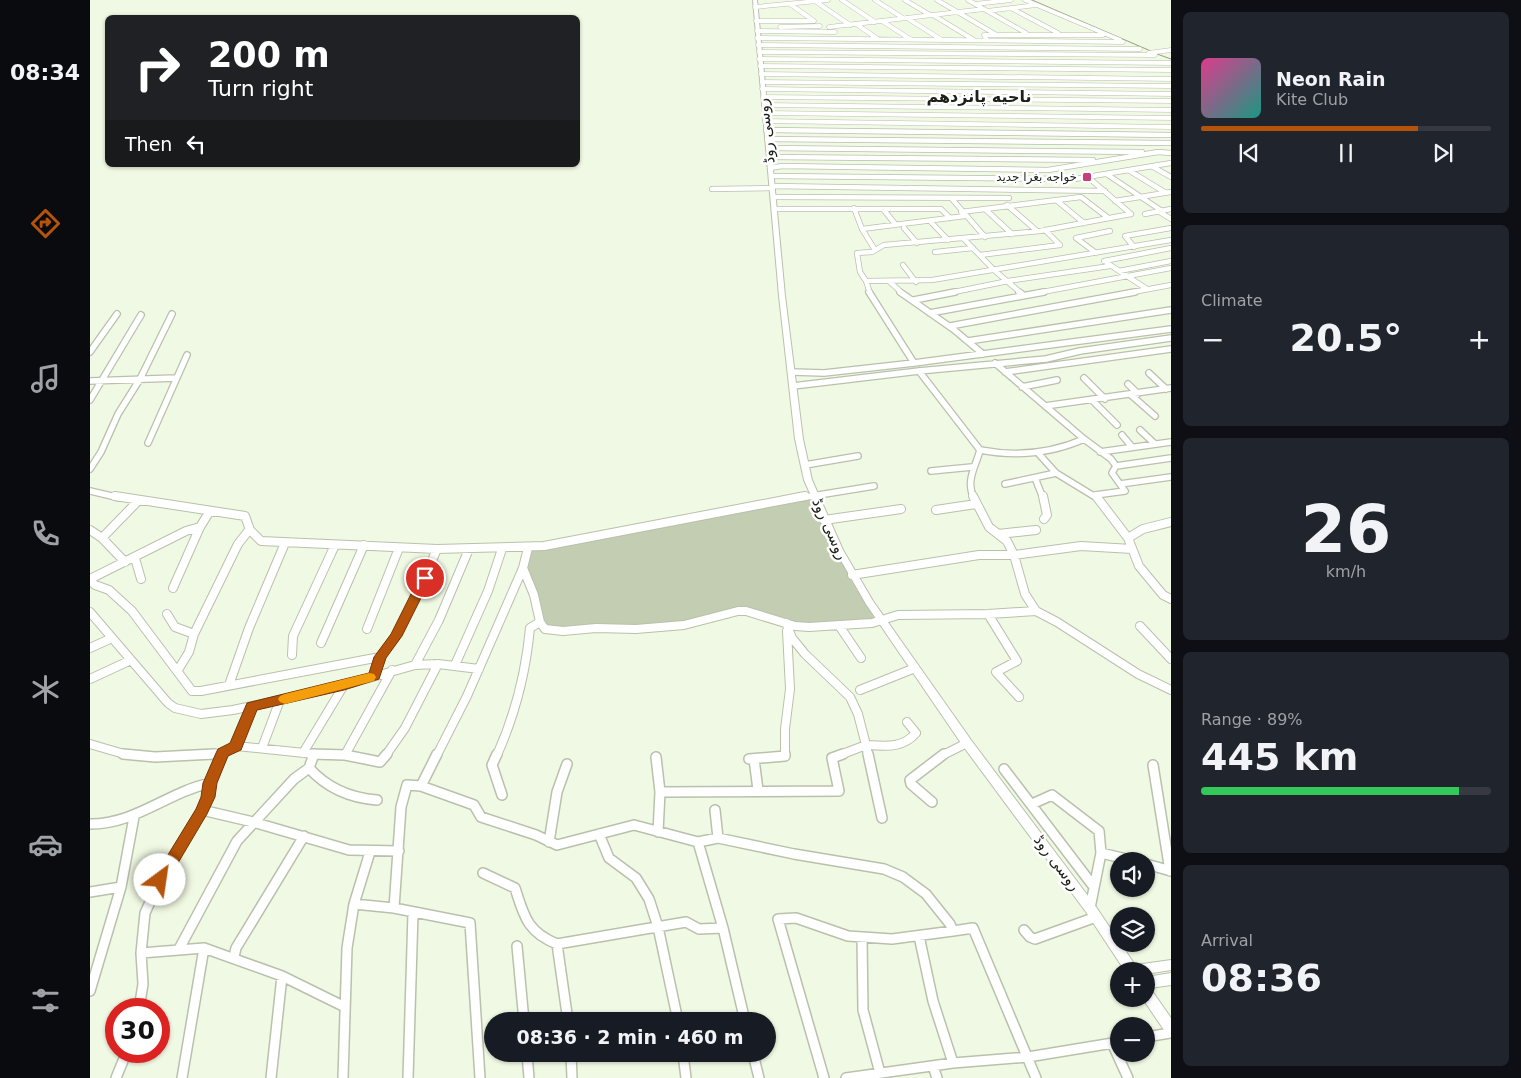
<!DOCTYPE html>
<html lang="en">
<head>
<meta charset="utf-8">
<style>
	body { margin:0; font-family:"DejaVu Sans",Vazirmatn,sans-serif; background:#20242c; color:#f1f3f6; height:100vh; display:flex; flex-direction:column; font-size:19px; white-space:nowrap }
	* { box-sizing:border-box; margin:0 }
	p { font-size:16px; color:#9ea1a6 }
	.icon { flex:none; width:28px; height:28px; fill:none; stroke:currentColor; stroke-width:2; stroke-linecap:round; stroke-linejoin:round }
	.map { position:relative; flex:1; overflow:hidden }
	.sheet { display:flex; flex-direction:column; gap:12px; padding:12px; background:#0d0f14; width:350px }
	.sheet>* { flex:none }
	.banner { position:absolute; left:15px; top:15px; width:475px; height:152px; border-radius:8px; box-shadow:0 1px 4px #0004; background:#202124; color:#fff; overflow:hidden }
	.tools { position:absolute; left:1020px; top:852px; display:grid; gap:10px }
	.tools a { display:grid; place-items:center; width:45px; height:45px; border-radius:50%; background:#171b24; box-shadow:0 1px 4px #0004; font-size:25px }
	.speed { position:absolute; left:15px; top:998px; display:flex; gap:10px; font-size:25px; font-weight:700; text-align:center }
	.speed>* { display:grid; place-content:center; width:65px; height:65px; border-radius:50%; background:#171b24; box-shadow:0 1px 4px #0004; line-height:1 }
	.speed .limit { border:8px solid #d22; background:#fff; color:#111 }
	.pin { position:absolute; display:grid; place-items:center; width:42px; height:42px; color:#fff; margin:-21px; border:2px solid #fff; border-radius:50%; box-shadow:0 1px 5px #0007 }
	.me { position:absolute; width:55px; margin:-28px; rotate:31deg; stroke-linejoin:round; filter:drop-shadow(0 0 4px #0008) }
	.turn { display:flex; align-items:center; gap:18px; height:105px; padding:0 20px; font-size:22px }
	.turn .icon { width:65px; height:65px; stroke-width:2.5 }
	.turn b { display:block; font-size:35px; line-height:42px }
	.then { display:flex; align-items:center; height:48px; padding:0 20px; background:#0003; gap:10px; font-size:19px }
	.big { font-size:38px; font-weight:700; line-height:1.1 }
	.sheet .tile { flex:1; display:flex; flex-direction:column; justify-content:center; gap:8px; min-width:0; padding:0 18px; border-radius:8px; background:#20242c }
	.sheet .dial { align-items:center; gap:0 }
	.dial b { font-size:65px; line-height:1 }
	.song { display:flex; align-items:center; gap:15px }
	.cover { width:60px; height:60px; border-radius:8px; background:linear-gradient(135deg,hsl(330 70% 55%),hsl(170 70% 35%)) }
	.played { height:5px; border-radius:2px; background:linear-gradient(90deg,#b45309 75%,#363941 75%) }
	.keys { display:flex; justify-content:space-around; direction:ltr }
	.heat { display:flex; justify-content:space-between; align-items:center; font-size:28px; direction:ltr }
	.charge { height:8px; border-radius:4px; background:linear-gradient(90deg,#34c759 89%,#363941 0) }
	.trip { position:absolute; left:394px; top:1012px; width:292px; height:50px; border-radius:25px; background:#171b24; box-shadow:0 1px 4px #0004; font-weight:700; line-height:50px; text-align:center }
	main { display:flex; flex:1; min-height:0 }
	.dock { display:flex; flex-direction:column; width:90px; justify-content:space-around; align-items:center; background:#090b0e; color:#9ea1a6 }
	.dock .icon { width:35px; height:35px }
	.dock .selected { color:#b45309 }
	.dock b { font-size:22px; color:#f1f3f6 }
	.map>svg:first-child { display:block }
</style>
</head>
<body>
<main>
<nav class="dock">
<b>08:34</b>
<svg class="icon selected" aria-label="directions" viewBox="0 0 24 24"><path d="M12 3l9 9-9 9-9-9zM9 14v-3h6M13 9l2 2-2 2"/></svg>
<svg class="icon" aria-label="music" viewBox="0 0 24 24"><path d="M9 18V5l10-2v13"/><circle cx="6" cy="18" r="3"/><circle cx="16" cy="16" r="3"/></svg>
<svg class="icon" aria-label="phone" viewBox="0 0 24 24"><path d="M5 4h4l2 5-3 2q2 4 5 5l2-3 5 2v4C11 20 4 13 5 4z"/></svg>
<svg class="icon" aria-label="climate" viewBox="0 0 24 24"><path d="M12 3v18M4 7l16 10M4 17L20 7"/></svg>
<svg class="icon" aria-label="car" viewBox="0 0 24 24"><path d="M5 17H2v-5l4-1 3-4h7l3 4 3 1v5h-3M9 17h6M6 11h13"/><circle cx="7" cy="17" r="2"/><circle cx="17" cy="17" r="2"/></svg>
<svg class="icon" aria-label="filters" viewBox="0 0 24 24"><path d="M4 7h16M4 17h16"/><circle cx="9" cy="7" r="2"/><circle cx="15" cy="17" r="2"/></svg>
</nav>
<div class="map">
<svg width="1081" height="1078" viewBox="0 0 1081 1078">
	<rect width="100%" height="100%" fill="#f0f9e3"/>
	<path fill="#c2cdb1" d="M725,494L734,520L793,621L719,627L656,611L594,625L455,629L436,579L438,548Z"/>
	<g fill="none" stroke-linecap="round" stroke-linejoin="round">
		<path stroke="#93a17a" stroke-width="1" d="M942,0L1063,52
			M1067,54L1081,59"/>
		<defs>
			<path id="minor-far4" d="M752,0L785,22
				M785,0L813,18
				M815,0L840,15
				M847,0L905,34
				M878,0L936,33
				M935,0L1030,40
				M725,1L760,25
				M700,4L724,21
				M885,4L921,0
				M665,7L738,0
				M921,8L968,33
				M897,11L946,5
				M843,15L884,40
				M817,18L852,40
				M666,21H724
				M792,21L820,39
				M766,24L788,39
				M690,27L730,26
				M739,27L894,9
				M667,31L745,32
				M667,38L1033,42
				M897,40L894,35H1013
				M668,45L1050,49
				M669,52L1065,55
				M1059,53L1081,50
				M669,59L1081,63
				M670,66L1081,70
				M671,74L1081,79
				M672,82L1081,86
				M672,89L1081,94
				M673,97L1081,101
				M674,105L1081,110
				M675,113L1081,118
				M675,121L1081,127
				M676,130H687"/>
			<path id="minor-far3" d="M676,130L1081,135
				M677,139L1081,143
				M678,148L1052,152
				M679,157L1003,160
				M1063,167L1081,177
				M680,168L692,166L958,170L1068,152L1081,153
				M1040,171L1076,193
				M1018,175L1072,211
				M681,176L985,179L1081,163
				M999,178L1041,214
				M682,186L1015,191
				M622,189L683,188
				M684,197L919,198
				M862,199L895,237
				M966,200L994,223
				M1025,201L1081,192
				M917,205L947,231
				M764,208L772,229L785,250
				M685,209H851L860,218
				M793,209L806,225
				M895,209L922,234
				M1068,211L1081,219
				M871,212L991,197L1017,217
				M1055,214L1081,209
				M840,221L858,240
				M814,228L827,243
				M772,229L875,216
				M874,239L904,270L931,293
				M1044,247L1035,236L1081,228
				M845,252L883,248
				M1006,253L986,238L1020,231
				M890,255L970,245L955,230
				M1014,261L1081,248
				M1017,263L1057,289
				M813,265L826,282
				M1029,271L1081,261
				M776,281L842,280L1081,240
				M800,282L812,293
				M780,293L776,281L770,272L767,253L782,252L794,245L950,231L1041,214
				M859,293L918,281L1020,266
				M947,293L1081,268
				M1038,293L1081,285"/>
			<path id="minor-far2" d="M779,292L824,363
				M810,292L863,329L893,354
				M929,292L932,294
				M824,300L865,292
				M840,313L954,292
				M860,326L1045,292
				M878,341L1081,310
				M0,352L27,314
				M905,363L994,439L1021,459L1026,466L1022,473L1035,491L1005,495
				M829,371L890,450C886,466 875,481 884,498
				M702,372L734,373L824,363L1081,329
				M915,372L1081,349
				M1059,373L1076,389
				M994,378L1015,399
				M0,381L86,378
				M1038,384L1048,394
				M703,386L829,371L956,359L990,351L1081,338
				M932,387L967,380
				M1041,395L1065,416
				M0,400L51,315
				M1003,401L1027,425
				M955,406L1081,388
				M1050,430L1065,444
				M1032,435L1042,447
				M58,443L97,355
				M890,450C927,457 960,454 994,439
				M1010,452L1081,442
				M948,453L966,473L1007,498
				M715,465L768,456
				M1026,466L1081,458
				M0,469L11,452L28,414L50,379L82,314
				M841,471L882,467
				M945,478L953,498
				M915,484L966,473
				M1030,484L1081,477
				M0,491L30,498
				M710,498L784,486"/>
			<path id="minor-far1" d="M25,496L155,516L160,530L171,541L347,549L454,546L715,496
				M883,496L899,527L917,541L924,555L935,594L946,611L967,622L1048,674L1081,690
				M953,496L957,515L954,519
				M1006,496L1038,538L1049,566L1073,595L1081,599
				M846,510L886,504
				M734,520L811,509
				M0,530L12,538L35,562
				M908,534L946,530
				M12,538L48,501
				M1038,538L1053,529L1081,522
				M45,558L51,579
				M433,568L444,595L450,622L455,629L473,631L506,628L546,629L594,625L648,611H656L705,626L719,627L782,623L808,615L898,614L946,611
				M762,575L889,555H924L991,546L1042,549
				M0,579L96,531L110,527
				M0,580L5,585L19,590L42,611L102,691H111L290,657
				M83,588L110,527L120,511
				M0,612L78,703L85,708L111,714L143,710L190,700L254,685L325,665L348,664L389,669
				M77,614L85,627L104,634
				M898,614L927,661L906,672L929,697
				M696,623L702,638L715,654L760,697L768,714L776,745L750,755
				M1050,626L1081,659
				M750,627L771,658
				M277,629L309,548
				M231,643L274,545
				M0,648L22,638
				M202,655L203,636L245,545
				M325,665L349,620L379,549
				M365,665L398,591L412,549
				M88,670L99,652L104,634L148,544L159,530
				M284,676L290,657L306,636L328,593L347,549
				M0,679L41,660
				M139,685L159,628L195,543
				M770,690L825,668
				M0,744L34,754L45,755
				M146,746L162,706
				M172,748L190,700
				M213,753L254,685
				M111,755L133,753L146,746L224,754L255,755
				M132,755L133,753
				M255,755L302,670
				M296,755L315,728L348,664
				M347,755L377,696L433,568L438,548
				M407,755C425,715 436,671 440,628L450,622
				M695,755V729L700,689L697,631
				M778,755L776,745C795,746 812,749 826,733L817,722
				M853,755L877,743"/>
			<path id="minor" d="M33,754L65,757L124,754
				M222,754L255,755L290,762L297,754
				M407,754L402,765L412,795
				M778,754L792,818
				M566,757L570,792L568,832
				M659,759L695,756V754
				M664,759L668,790
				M1063,765L1080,871
				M219,768C237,788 260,798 287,800
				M914,769L1004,887
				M331,786L347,754
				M570,792L749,791L742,758L753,754
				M842,802L821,784L820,780L854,754
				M942,804L962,795L1009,831L1011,853L1000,908
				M112,810L163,822L259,850L309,851
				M625,810L628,838
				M0,824C46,824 76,793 120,783
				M509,834L519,858L546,878L559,899L568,927L588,1021
				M459,842L467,792L477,764
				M608,842L633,928L655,1021
				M1011,853L1045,861
				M1056,864L1081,871
				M393,873L425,888C434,916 437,932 467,944L596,922L609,929L633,928
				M0,892L31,887
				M264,904L304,908L380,923L390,1078
				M304,908L311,807L317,785L331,786L384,805L391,817L446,835L467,845L544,825L608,842L628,838L704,854L794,869L813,877L836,894L860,924L863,931L802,939L758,936L706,918L688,919L734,1078
				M934,930L940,937L945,939L1006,917
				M863,931L883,928L946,1078
				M829,936L843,1001L863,1063
				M772,937L773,1010L790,1073
				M467,944L478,1021
				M427,946L434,1021
				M89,949L147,841L204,779L219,768L224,754
				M51,953L114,948L192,976L255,1007
				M144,957L146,948L214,836
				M0,991L31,887L44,817
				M49,1009L53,984L51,953L55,913L70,880L112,810L118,797L120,783L133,754
				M1056,1037L1081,1033
				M1022,1043L1038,1078
				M437,1054L439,1078
				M481,1054L482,1078
				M593,1054L596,1078
				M663,1054L669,1078
				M843,1066L847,1078
				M26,1078L37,1051
				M92,1078L114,948
				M181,1078L192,976
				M253,1078L257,948L264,904L280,852
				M318,1078L323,913
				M756,1078L863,1063L938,1057L1029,1042"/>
			<path id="major" d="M663,0H667L695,296L713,439L722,480L753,550L783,601L881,740L1004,904L1029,941V944H1031L1045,965L1081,960V970L1056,974V971H1035L996,912L873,746L776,604L745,550L714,480L705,439L689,296Z
				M1081,973V985L1060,988L1081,1018V1035L1076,1033L1053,999H1056V977Z"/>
		</defs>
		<use href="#minor-far4" stroke="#b9c1ad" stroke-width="5"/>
		<use href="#minor-far3" stroke="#b9c1ad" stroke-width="6"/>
		<use href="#minor-far2" stroke="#b9c1ad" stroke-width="8"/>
		<use href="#minor-far1" stroke="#b9c1ad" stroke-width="10"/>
		<use href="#minor" stroke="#b9c1ad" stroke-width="12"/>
		<use href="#major" stroke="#b9c1ad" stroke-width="2"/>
		<use href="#minor-far4" stroke="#fff" stroke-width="4"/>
		<use href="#minor-far3" stroke="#fff" stroke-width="4.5"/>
		<use href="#minor-far2" stroke="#fff" stroke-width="5.5"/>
		<use href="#minor-far1" stroke="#fff" stroke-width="8"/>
		<use href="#minor" stroke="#fff" stroke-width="9"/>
		<use href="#major" fill="#fff" fill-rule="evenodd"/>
	</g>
	<path fill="#b45309" stroke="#753606" d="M335,575L341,578L312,636L296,658L289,679L254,690L167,710L151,750L138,756L127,783L125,797L117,814L75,885L70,887L65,885L63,880L65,876L106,809L111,797L113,783L126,753L128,749L140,743L157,703L279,673L284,657L301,634L329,578Z"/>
	<path fill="#f59e0b" d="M279,673L284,674L286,677L284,681L195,704L190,702L188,699L190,696L195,694Z"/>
	<rect fill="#c93e76" stroke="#fff" stroke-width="2" x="992" y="172" width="10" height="10" rx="2.5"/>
	<g text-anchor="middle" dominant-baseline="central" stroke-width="5" stroke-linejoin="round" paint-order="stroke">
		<g font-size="12" fill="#1d2018" stroke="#fff" text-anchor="end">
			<text x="987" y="177">خواجه بغرا جدید</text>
		</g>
		<g font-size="15" fill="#1d2018" stroke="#fff">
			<text transform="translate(676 131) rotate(-96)">روسی روڈ</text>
			<text transform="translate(740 529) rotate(66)">روسی روڈ</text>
			<text transform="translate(967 863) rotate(53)">روسی روڈ</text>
		</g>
		<g font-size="16" font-weight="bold" fill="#1d2018" stroke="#fff">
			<text x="889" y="96">ناحیه پانزدهم</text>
		</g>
	</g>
</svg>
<div class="tools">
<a><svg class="icon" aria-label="sound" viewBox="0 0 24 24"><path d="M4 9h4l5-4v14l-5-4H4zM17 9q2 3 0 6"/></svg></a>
<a><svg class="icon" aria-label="layers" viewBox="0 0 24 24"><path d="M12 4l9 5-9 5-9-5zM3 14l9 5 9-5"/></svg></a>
<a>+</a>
<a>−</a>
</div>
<div class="speed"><div class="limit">30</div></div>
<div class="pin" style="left:335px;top:578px;background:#d93025"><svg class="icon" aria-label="arrive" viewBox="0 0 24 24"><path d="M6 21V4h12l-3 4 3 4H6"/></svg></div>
<svg class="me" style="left:70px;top:880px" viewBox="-20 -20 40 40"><circle r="19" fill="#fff"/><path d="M0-13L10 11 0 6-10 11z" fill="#b45309"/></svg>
<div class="trip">08:36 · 2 min · 460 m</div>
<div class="banner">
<div class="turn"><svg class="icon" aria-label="right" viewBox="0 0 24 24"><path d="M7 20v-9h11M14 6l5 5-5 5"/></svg><div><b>200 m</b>Turn right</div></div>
<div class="then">Then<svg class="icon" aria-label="left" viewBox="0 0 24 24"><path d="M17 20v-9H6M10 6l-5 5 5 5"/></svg></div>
</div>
</div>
<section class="sheet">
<div class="tile">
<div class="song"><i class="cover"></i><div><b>Neon Rain</b><p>Kite Club</p></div></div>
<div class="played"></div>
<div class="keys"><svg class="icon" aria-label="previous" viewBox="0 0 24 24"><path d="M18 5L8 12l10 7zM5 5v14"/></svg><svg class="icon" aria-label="pause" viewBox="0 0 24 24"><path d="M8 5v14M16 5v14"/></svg><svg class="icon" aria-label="next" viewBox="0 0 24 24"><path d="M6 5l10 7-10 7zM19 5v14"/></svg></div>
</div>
<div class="tile"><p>Climate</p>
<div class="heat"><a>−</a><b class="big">20.5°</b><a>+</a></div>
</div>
<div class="tile dial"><b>26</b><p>km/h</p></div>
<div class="tile"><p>Range · 89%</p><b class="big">445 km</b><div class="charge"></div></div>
<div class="tile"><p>Arrival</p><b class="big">08:36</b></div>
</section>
</main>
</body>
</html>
